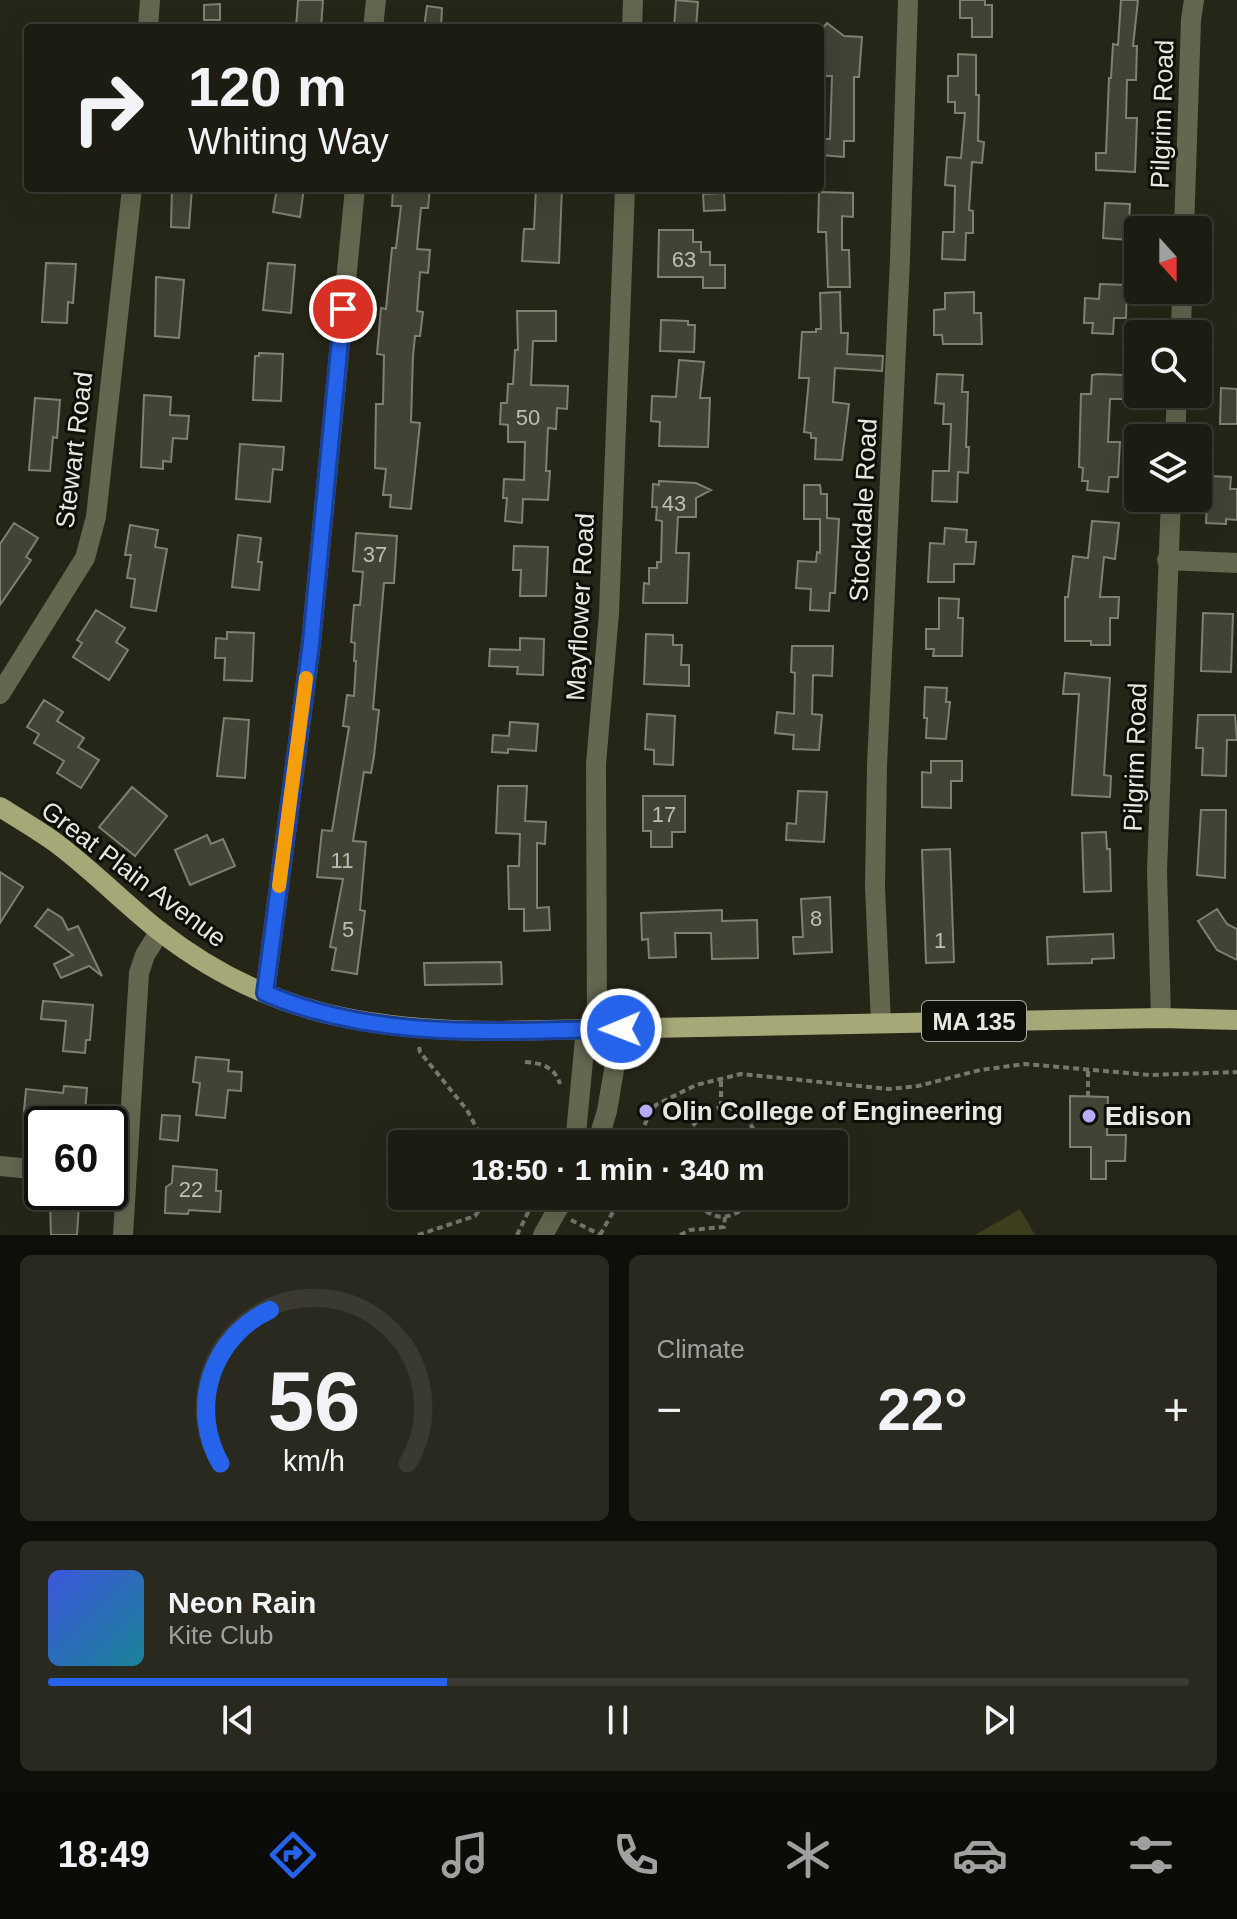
<!DOCTYPE html>
<html lang="en">
<head>
<meta charset="utf-8">
<style>
	body { margin:0; font-family:Arial,sans-serif; background:#292920; color:#f1f3f6; height:100vh; display:flex; flex-direction:column; font-size:30px; white-space:nowrap }
	* { box-sizing:border-box; margin:0 }
	p { font-size:26px; color:#a0a19f }
	.icon { flex:none; width:44px; height:44px; fill:none; stroke:currentColor; stroke-width:2; stroke-linecap:round; stroke-linejoin:round }
	.map { position:relative; height:1235px; overflow:hidden }
	.sheet { display:flex; flex-direction:column; gap:20px; padding:20px; background:#0f0f0a; flex:1 }
	.sheet>* { flex:none }
	.top-card { position:absolute; left:24px; top:24px; width:800px; height:168px; border-radius:8px; box-shadow:0 8px 32px #0002,0 0 0 2px #3a3a32; background:#1c1c12; color:#f1f3f6; overflow:hidden }
	.needle { width:52px; rotate:159deg }
	.fabs { position:absolute; left:1124px; top:216px; display:grid; gap:16px }
	.fabs a { display:grid; place-items:center; width:88px; height:88px; border-radius:8px; background:#1c1c12; box-shadow:0 8px 32px #0002,0 0 0 2px #3a3a32; font-size:40px }
	.speed { position:absolute; left:24px; top:1106px; display:flex; gap:16px; font-size:40px; font-weight:700; text-align:center }
	.speed>* { display:grid; place-content:center; width:104px; height:104px; border-radius:50%; background:#1c1c12; box-shadow:0 8px 32px #0002,0 0 0 2px #3a3a32; line-height:1 }
	.speed .limit { border:4px solid #111; border-radius:12px; background:#fff; color:#111 }
	.pin { position:absolute; display:grid; place-items:center; width:68px; height:68px; color:#fff; margin:-34px; border:4px solid #fff; border-radius:50%; box-shadow:0 2px 8px #0007 }
	.me { position:absolute; width:88px; margin:-44px; rotate:269deg; stroke-linejoin:round; filter:drop-shadow(0 0 6px #0008) }
	.turn { display:flex; align-items:center; gap:28px; height:168px; padding:0 32px; font-size:36px }
	.turn .icon { width:104px; height:104px; stroke-width:2.5 }
	.turn b { display:block; font-size:56px; line-height:68px }
	.big { font-size:60px; font-weight:800; line-height:1.1 }
	.sheet .card { flex:1; display:flex; flex-direction:column; justify-content:center; gap:12px; min-width:0; padding:0 28px; border-radius:12px; background:#292920 }
	.sheet .dial { align-items:center; gap:0 }
	.dial svg { height:208px; overflow:visible; fill:none; stroke:#3a3a32; stroke-width:7; stroke-linecap:round; text-anchor:middle }
	.dial text { fill:#f1f3f6; stroke:none }
	.song { display:flex; align-items:center; gap:24px }
	.cover { width:96px; height:96px; border-radius:12px; background:linear-gradient(135deg,hsl(230 70% 55%),hsl(190 70% 35%)) }
	.played { height:8px; border-radius:4px; background:linear-gradient(90deg,#2563eb 35%,#3a3a32 35%) }
	.keys { display:flex; justify-content:space-around; direction:ltr }
	.heat { display:flex; justify-content:space-between; align-items:center; font-size:44px; direction:ltr }
	.sheet .tiles { flex:1; display:grid; gap:20px; grid-template-columns:1fr 1fr }
	.card:last-child { grid-column:span 2 }
	.trip { position:absolute; left:388px; top:1130px; width:460px; height:80px; border-radius:8px; background:#1c1c12; box-shadow:0 8px 32px #0002,0 0 0 2px #3a3a32; font-weight:800; line-height:80px; text-align:center }
	.dock { display:flex; height:128px; justify-content:space-around; align-items:center; background:#0b0b07; color:#a0a19f }
	.dock .icon { width:56px; height:56px }
	.dock .current { color:#2563eb }
	.dock b { font-size:36px; color:#f1f3f6 }
	.map>svg:first-child { display:block }
</style>
</head>
<body>
<div class="map">
<svg width="1237" height="1235" viewBox="0 0 1237 1235">
	<rect width="100%" height="100%" fill="#262618"/>
	<path fill="#3d3e1c" d="M1020,1209L1035,1235H975Z"/>
	<path fill="#424334" stroke="#7f8070" stroke-width="2" d="M298,0H323L321,28H296Z
		M676,0L698,2L696,28H674Z
		M960,0H985V5H992V37H972V18H960Z
		M1121,0H1138L1133,46H1137L1136,80H1127L1126,118H1137L1135,172L1096,170V153H1106L1109,78H1111L1113,44L1118,45Z
		M220,4V20H204V5Z
		M427,6L442,8L441,28H424Z
		M827,23L844,36L862,37L859,77H854V141H844V157L821,155L822,139H830L832,76H820V31Z
		M958,54L976,55V95H979L978,141L984,142L982,163L972,162L969,210L973,211V233H966L965,260L942,259L943,232H954L955,186L945,185L947,157L961,158L965,113H955V102H948V76H958Z
		M172,188H192L189,228L171,227Z
		M277,188H304L300,217L273,212Z
		M393,188H430L428,208H421L417,249L430,250L428,273L420,272L417,311L423,312L420,336H415L413,356L411,422L420,423L411,509L390,507L391,495H383L386,469L375,468L376,404H383L384,355L377,354L381,308L386,309L392,248H396L401,206H392Z
		M536,188H562L559,263L522,261L524,229H534Z
		M819,192L853,193V217L842,216V250H849L850,287H828L826,232H818Z
		M724,193L725,210L704,211L703,194Z
		M1105,203L1130,204L1128,240L1103,238Z
		M659,230H693V242H701V252H710V265H725V288H703V277H658Z
		M46,263L76,264L73,303L68,302L67,323L42,322Z
		M268,263L295,265L291,313L263,310Z
		M156,277L184,280L179,338L155,336Z
		M1100,284L1127,285L1126,318H1114L1113,334L1092,333L1093,323H1084L1085,298L1099,299Z
		M840,292L841,333H848L847,354L883,356L882,371L835,368L833,402L849,404L842,460L815,459L816,438H811V433L804,432L809,378H799L802,332H816V329H821L820,293Z
		M974,292V313H981L982,344H943L942,335H934V310L945,309V293Z
		M517,311H556V341H533L531,385L568,386L567,409L557,408L556,429L548,428L546,471H550L548,500L523,499L522,523L505,521L507,498H503L504,479L524,480L525,442H508V425L500,424L501,403H507L508,384H513L515,350H518Z
		M661,320L688,321V325H695L694,352L660,351Z
		M259,353L283,354L281,401L253,400L255,356H259Z
		M679,360L704,362L700,398H710L708,447L659,446L660,422L651,421L652,396L676,397Z
		M937,374L963,375L962,392H968L966,447H969L968,473L958,472L957,502L932,501L933,471H949L951,424H943L944,404L935,403Z
		M1098,374L1123,375V399H1110L1108,442H1120L1118,477H1109L1108,492L1087,490L1088,481H1082L1083,468L1079,467L1081,394H1091L1092,375Z
		M1221,388L1237,389V424H1220Z
		M144,395L171,397L170,415L189,416L187,439L173,438L171,462L163,461V469L141,467Z
		M35,398L60,400L57,438L53,437L50,471L29,470Z
		M240,444L284,447L282,470L273,469L270,502L236,499Z
		M1208,476L1231,477L1230,489H1237V520L1226,519V524L1206,523Z
		M659,481L696,483L711,490L696,498V517H678L676,553H689L687,603H643L644,583L649,584V568H657V562H661L662,521L656,520L657,507H652L653,484L659,485Z
		M804,485H820L821,494H827V518L839,519L835,593H830L829,611L810,610L811,589L796,588L798,561L816,562L817,552L820,553V519H804Z
		M1092,521L1119,523L1115,559L1104,557L1100,597H1119L1118,618H1110V645H1091V641H1065V597H1068L1073,556L1088,558Z
		M14,523L38,538L26,557L31,560L0,605V544Z
		M130,525L158,530L155,547L167,549L156,611L131,607L135,579L127,578L131,555H125Z
		M945,528L967,530L966,542H976L974,564H954V582H928L930,543L944,544Z
		M356,533L397,536L394,583H384L373,709L379,710L374,756L371,773L364,772L353,841L366,842L360,910L365,911L357,974L332,970L336,948L330,947L343,879L317,877L322,830L332,831L349,727L343,726L347,695L354,696L356,661H354L355,643L351,642L354,605H360L363,572L353,571Z
		M238,535L261,538L258,562H262L259,590L232,587Z
		M514,546L548,547L546,596H520L521,570H513Z
		M939,598L959,599L958,618H963L962,656H933L934,649H926V629H939Z
		M96,610L125,628L116,642L128,650L109,680L73,657L82,643L77,640Z
		M1203,613L1233,614L1231,672L1201,671Z
		M227,632L254,633L252,681L224,680L225,658H215L216,638L227,639Z
		M646,634L673,635V645H682L681,665H689V686L644,684Z
		M520,638L544,639L543,675L517,674L518,667L489,666L490,649L520,650Z
		M792,646H833L832,676L813,675L812,714L822,715L819,750L793,749L794,735L775,733L777,712L794,714L795,673L791,672Z
		M1065,673L1110,678L1104,775L1111,776L1110,797L1072,795L1079,694H1063Z
		M925,687L947,688L946,702H950L946,739L926,738L927,718H924Z
		M44,700L63,712L57,721L84,738L78,747L99,760L81,788L57,773L64,761L34,743L39,734L27,727Z
		M647,714L675,716L673,765L654,764V750L645,749Z
		M1198,715H1235L1237,740H1227L1226,776L1202,775L1203,748H1196Z
		M224,718L249,720L245,778L217,776Z
		M510,722L538,724L536,751L508,749V753L492,752L493,735L509,736Z
		M931,761H962V781H951V808L922,807V772L931,773Z
		M498,786H527L525,821L546,822L545,844L537,843V908L549,907L550,930L524,931V909H509L508,866H519L520,834L496,833Z
		M132,787L167,816L135,856L99,827Z
		M798,791L827,792L824,842L786,840L787,823L796,824Z
		M643,796H685V832H672V847H651V831H643Z
		M1201,810H1226L1225,878L1197,875Z
		M1106,832L1107,849H1110L1111,891L1084,892L1082,833Z
		M207,835L211,844L223,839L235,866L190,885L175,850Z
		M950,849L954,962L926,963L922,850Z
		M0,872L23,887L0,923Z
		M830,897L832,952L794,954L793,937H803L801,899Z
		M48,909L62,918L68,930L78,926L102,976L89,966L61,978L54,964L73,955L35,926Z
		M1217,909L1227,924L1237,929V960L1217,950L1198,921Z
		M722,910V921L757,920L758,958L712,959L711,933H675L676,957L649,958L648,939L642,940L641,913Z
		M1113,934L1114,958L1092,959V963L1048,964L1047,937Z
		M501,962L502,984L425,985L424,963Z
		M43,1001L93,1005L90,1040H86L85,1053L63,1051L66,1021L41,1019Z
		M196,1057L229,1060L228,1071L242,1072L241,1091L228,1090L225,1118L196,1115L200,1083L193,1082Z
		M64,1086L87,1088L84,1124L23,1121L26,1089L63,1093Z
		M1070,1096L1108,1097L1107,1135H1126L1125,1161H1106V1179H1091V1147H1070Z
		M162,1115L180,1116L178,1141L160,1139Z
		M173,1166L217,1170L216,1191H221L220,1212L189,1210L188,1214L165,1213L166,1187L172,1183Z
		M50,1203L79,1204L77,1235H51Z"/>
	<g fill="none" stroke-linecap="round" stroke-linejoin="round">
		<path stroke="#77776b" stroke-width="4" stroke-dasharray="6 4" stroke-linecap="butt" d="M419,1047L420,1052L467,1110L485,1144
			M525,1062C542,1063 555,1067 560,1084
			M1088,1097V1069
			M721,1107V1078
			M638,1144L648,1116L656,1105L696,1085L741,1074L889,1089L918,1086L980,1070L1025,1064L1150,1075L1237,1072
			M685,1144C689,1122 715,1097 738,1112C750,1120 755,1132 761,1144
			M693,1196C710,1226 737,1221 755,1196
			M571,1220L601,1235
			M418,1235L475,1216L489,1196
			M517,1235L536,1196
			M600,1235L622,1196
			M680,1235L690,1230L724,1227L725,1217"/>
		<path stroke="#656650" stroke-width="20" d="M148,28L150,0
			M373,28L376,0
			M632,28L633,0
			M1184,230L1191,20L1194,0
			M1181,334L1182,290
			M1175,438L1177,394
			M1167,560L1237,563
			M0,694L85,558L96,517L132,188
			M265,993L311,643L355,188
			M1161,1018L1157,871L1171,498
			M881,1023L875,887L877,766L900,259L908,0
			M597,1029L596,764L609,613L625,188
			M575,1144L586,1029
			M597,1144L607,1111L621,1029
			M0,1166L42,1170
			M123,1235L139,973L145,955L160,931
			M543,1235L565,1196"/>
		<path stroke="#a6a878" stroke-width="20" d="M0,807C19,819 38,830 56,843C92,870 123,902 158,930C265,1014 369,1031 501,1031L1161,1018L1237,1020"/>
	</g>
	<g fill="none" stroke-linecap="round" stroke-linejoin="round">
		<defs>
			<path id="route" d="M343,309L311,643L265,993C377,1042 501,1030 621,1029"/>
		</defs>
		<use href="#route" stroke="#184099" stroke-width="20"/>
		<use href="#route" stroke="#2563eb" stroke-width="14"/>
		<path stroke="#f59e0b" stroke-width="14" d="M279,886L306,678"/>
	</g>
	<g fill="#b6acf8" stroke="#0e0f09" stroke-width="3">
		<circle cx="646" cy="1111" r="8"/>
		<circle cx="1089" cy="1116" r="8"/>
	</g>
	<g text-anchor="middle" dominant-baseline="central" stroke-width="6" stroke-linejoin="round" paint-order="stroke">
		<g font-size="22" fill="#bebfb4">
			<text x="684" y="259">63</text>
			<text x="528" y="417">50</text>
			<text x="674" y="503">43</text>
			<text x="375" y="554">37</text>
			<text x="664" y="814">17</text>
			<text x="342" y="860">11</text>
			<text x="816" y="918">8</text>
			<text x="348" y="929">5</text>
			<text x="940" y="940">1</text>
			<text x="191" y="1189">22</text>
		</g>
		<rect fill="#0e0f09" stroke="#a6a79f" stroke-width="2" x="922" y="1001" width="104" height="40" rx="6"/>
		<g font-size="24" font-weight="bold" fill="#e7e8df">
			<text x="974" y="1021">MA 135</text>
		</g>
		<g font-size="26" fill="#e7e8df" stroke="#0e0f09">
			<text transform="translate(1162 114) rotate(-88)">Pilgrim Road</text>
			<text transform="translate(74 450) rotate(-83)">Stewart Road</text>
			<text transform="translate(863 510) rotate(-87)">Stockdale Road</text>
			<text transform="translate(580 607) rotate(-87)">Mayflower Road</text>
			<text transform="translate(1135 757) rotate(-88)">Pilgrim Road</text>
			<text transform="translate(134 874) rotate(37)">Great Plain Avenue</text>
		</g>
		<g font-size="26" font-weight="bold" fill="#e7e8df" stroke="#0e0f09" text-anchor="start">
			<text x="662" y="1111">Olin College of Engineering</text>
			<text x="1105" y="1116">Edison</text>
		</g>
	</g>
</svg>
<div class="fabs">
<a><svg class="needle" viewBox="-14 -14 28 28"><path d="M0-13l5 13h-10z" fill="#e53935"/><path d="M0 13l5-13h-10z" fill="#a0a19f"/></svg></a>
<a><svg class="icon" aria-label="search" viewBox="0 0 24 24"><circle cx="10" cy="10" r="6"/><path d="M15 15l6 6"/></svg></a>
<a><svg class="icon" aria-label="layers" viewBox="0 0 24 24"><path d="M12 4l9 5-9 5-9-5zM3 14l9 5 9-5"/></svg></a>
</div>
<div class="speed"><div class="limit">60</div></div>
<div class="pin" style="left:343px;top:309px;background:#d93025"><svg class="icon" aria-label="arrive" viewBox="0 0 24 24"><path d="M6 21V4h12l-3 4 3 4H6"/></svg></div>
<svg class="me" style="left:621px;top:1029px" viewBox="-20 -20 40 40"><circle r="17" fill="#2563eb" stroke="#fff" stroke-width="3"/><path d="M0-11L8 9 0 5-8 9z" fill="#fff"/></svg>
<div class="trip">18:50 · 1 min · 340 m</div>
<div class="top-card">
<div class="turn"><svg class="icon" aria-label="right" viewBox="0 0 24 24"><path d="M7 20v-9h11M14 6l5 5-5 5"/></svg><div><b>120 m</b>Whiting Way</div></div>
</div>
</div>
<section class="sheet">
<div class="tiles">
<div class="card dial"><svg viewBox="0 0 100 80">
<path d="M14 69A42 42 0 1 1 86 69"/>
<path d="M14 69A42 42 0 0 1 33 10" stroke="#2563eb"/>
<text x="50" y="56" font-size="32" font-weight="700">56</text>
<text x="50" y="72" font-size="11">km/h</text>
</svg></div>
<div class="card"><p>Climate</p>
<div class="heat"><a>−</a><b class="big">22°</b><a>+</a></div>
</div>
<div class="card">
<div class="song"><i class="cover"></i><div><b>Neon Rain</b><p>Kite Club</p></div></div>
<div class="played"></div>
<div class="keys"><svg class="icon" aria-label="previous" viewBox="0 0 24 24"><path d="M18 5L8 12l10 7zM5 5v14"/></svg><svg class="icon" aria-label="pause" viewBox="0 0 24 24"><path d="M8 5v14M16 5v14"/></svg><svg class="icon" aria-label="next" viewBox="0 0 24 24"><path d="M6 5l10 7-10 7zM19 5v14"/></svg></div>
</div>
</div>
</section>
<nav class="dock">
<b>18:49</b>
<svg class="icon current" aria-label="directions" viewBox="0 0 24 24"><path d="M12 3l9 9-9 9-9-9zM9 14v-3h6M13 9l2 2-2 2"/></svg>
<svg class="icon" aria-label="music" viewBox="0 0 24 24"><path d="M9 18V5l10-2v13"/><circle cx="6" cy="18" r="3"/><circle cx="16" cy="16" r="3"/></svg>
<svg class="icon" aria-label="phone" viewBox="0 0 24 24"><path d="M5 4h4l2 5-3 2q2 4 5 5l2-3 5 2v4C11 20 4 13 5 4z"/></svg>
<svg class="icon" aria-label="climate" viewBox="0 0 24 24"><path d="M12 3v18M4 7l16 10M4 17L20 7"/></svg>
<svg class="icon" aria-label="car" viewBox="0 0 24 24"><path d="M5 17H2v-5l4-1 3-4h7l3 4 3 1v5h-3M9 17h6M6 11h13"/><circle cx="7" cy="17" r="2"/><circle cx="17" cy="17" r="2"/></svg>
<svg class="icon" aria-label="filters" viewBox="0 0 24 24"><path d="M4 7h16M4 17h16"/><circle cx="9" cy="7" r="2"/><circle cx="15" cy="17" r="2"/></svg>
</nav>
</body>
</html>
